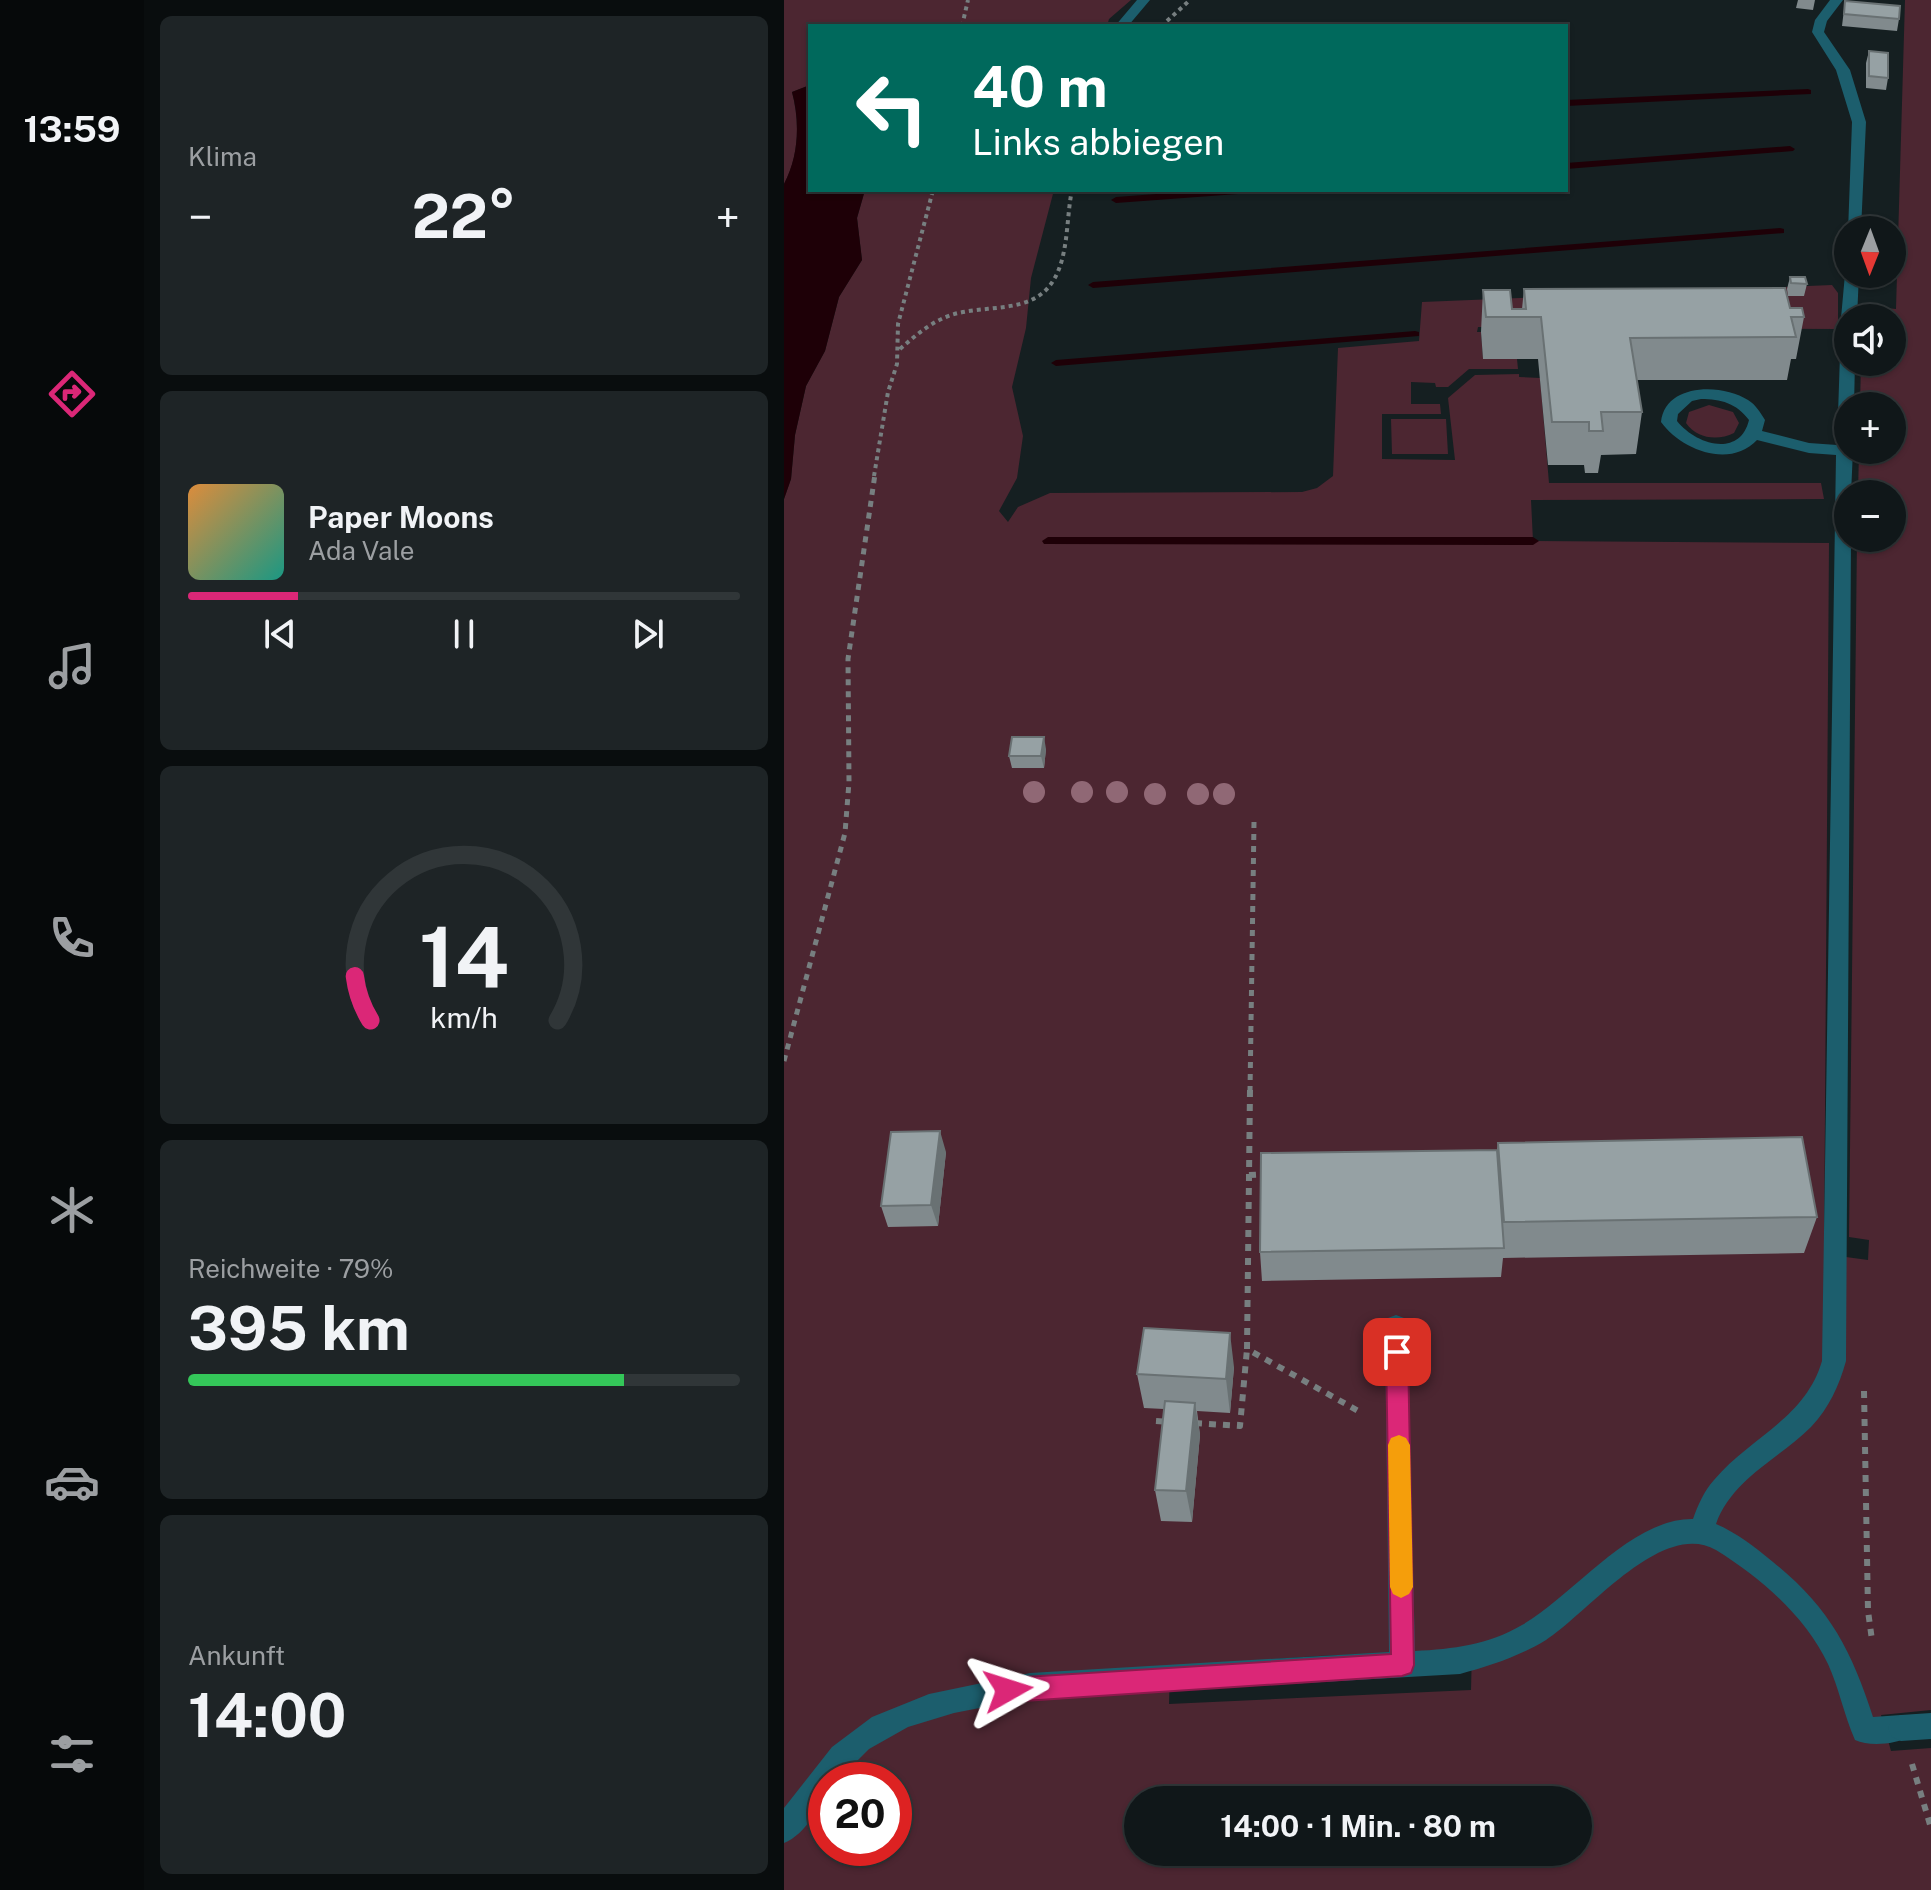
<!DOCTYPE html>
<html lang="de">
<head>
<meta charset="utf-8">
<style>
	body { margin:0; font-family:"Public Sans",sans-serif; background:#1e2426; color:#f1f3f6; height:100vh; display:flex; flex-direction:column; font-size:30px; white-space:nowrap }
	* { box-sizing:border-box; margin:0 }
	p { font-size:26px; color:#9c9fa2 }
	.icon { flex:none; width:44px; height:44px; fill:none; stroke:currentColor; stroke-width:2; stroke-linecap:round; stroke-linejoin:round }
	.map { position:relative; flex:1; overflow:hidden }
	.side { display:flex; flex-direction:column; gap:16px; padding:16px; background:#090d0e; width:640px }
	.side>* { flex:none }
	.banner { position:absolute; left:24px; top:24px; width:760px; height:168px; border-radius:0px; box-shadow:0 2px 6px #0004,0 0 0 2px #303638; background:#00695c; color:#fff; overflow:hidden }
	.needle { width:52px; rotate:181deg }
	.buttons { position:absolute; left:1050px; top:216px; display:grid; gap:16px }
	.buttons a { display:grid; place-items:center; width:72px; height:72px; border-radius:50%; background:#101719; box-shadow:0 2px 6px #0004,0 0 0 2px #303638; font-size:40px }
	.speed { position:absolute; left:24px; top:1762px; display:flex; gap:16px; font-size:40px; font-weight:700; text-align:center }
	.speed>* { display:grid; place-content:center; width:104px; height:104px; border-radius:50%; background:#101719; box-shadow:0 2px 6px #0004,0 0 0 2px #303638; line-height:1 }
	.speed .limit { border:12px solid #d22; background:#fff; color:#111 }
	.pin { position:absolute; display:grid; place-items:center; width:68px; height:68px; color:#fff; margin:-34px; border-radius:16px; box-shadow:0 4px 12px #0006 }
	.me { position:absolute; width:88px; margin:-44px; rotate:84deg; stroke-linejoin:round; filter:drop-shadow(0 0 6px #0008) }
	.turn { display:flex; align-items:center; gap:28px; height:168px; padding:0 32px; font-size:36px }
	.turn .icon { width:104px; height:104px; stroke-width:2.5 }
	.turn b { display:block; font-size:56px; line-height:68px }
	.big { font-size:60px; font-weight:700; line-height:1.1 }
	.side .widget { flex:1; display:flex; flex-direction:column; justify-content:center; gap:12px; min-width:0; padding:0 28px; border-radius:12px; background:#1e2426 }
	.side .dial { align-items:center; gap:0 }
	.dial svg { height:208px; overflow:visible; fill:none; stroke:#303638; stroke-width:7; stroke-linecap:round; text-anchor:middle }
	.dial text { fill:#f1f3f6; stroke:none }
	.song { display:flex; align-items:center; gap:24px }
	.cover { width:96px; height:96px; border-radius:12px; background:linear-gradient(135deg,hsl(30 70% 55%),hsl(170 70% 35%)) }
	.played { height:8px; border-radius:4px; background:linear-gradient(90deg,#db2777 20%,#303638 20%) }
	.keys { display:flex; justify-content:space-around; direction:ltr }
	.heat { display:flex; justify-content:space-between; align-items:center; font-size:44px; direction:ltr }
	.charge { height:12px; border-radius:6px; background:linear-gradient(90deg,#34c759 79%,#303638 0) }
	.trip { position:absolute; left:340px; top:1786px; width:468px; height:80px; border-radius:40px; background:#101719; box-shadow:0 2px 6px #0004,0 0 0 2px #303638; font-weight:700; line-height:80px; text-align:center }
	main { display:flex; flex:1; min-height:0 }
	.dock { display:flex; flex-direction:column; width:144px; justify-content:space-around; align-items:center; background:#06090a; color:#9c9fa2 }
	.dock .icon { width:56px; height:56px }
	.dock .current { color:#db2777 }
	.dock b { font-size:36px; color:#f1f3f6 }
	.map>svg:first-child { display:block }
</style>
</head>
<body>
<main>
<nav class="dock">
<b>13:59</b>
<svg class="icon current" aria-label="directions" viewBox="0 0 24 24"><path d="M12 3l9 9-9 9-9-9zM9 14v-3h6M13 9l2 2-2 2"/></svg>
<svg class="icon" aria-label="music" viewBox="0 0 24 24"><path d="M9 18V5l10-2v13"/><circle cx="6" cy="18" r="3"/><circle cx="16" cy="16" r="3"/></svg>
<svg class="icon" aria-label="phone" viewBox="0 0 24 24"><path d="M5 4h4l2 5-3 2q2 4 5 5l2-3 5 2v4C11 20 4 13 5 4z"/></svg>
<svg class="icon" aria-label="climate" viewBox="0 0 24 24"><path d="M12 3v18M4 7l16 10M4 17L20 7"/></svg>
<svg class="icon" aria-label="car" viewBox="0 0 24 24"><path d="M5 17H2v-5l4-1 3-4h7l3 4 3 1v5h-3M9 17h6M6 11h13"/><circle cx="7" cy="17" r="2"/><circle cx="17" cy="17" r="2"/></svg>
<svg class="icon" aria-label="filters" viewBox="0 0 24 24"><path d="M4 7h16M4 17h16"/><circle cx="9" cy="7" r="2"/><circle cx="15" cy="17" r="2"/></svg>
</nav>
<section class="side">
<div class="widget"><p>Klima</p>
<div class="heat"><a>−</a><b class="big">22°</b><a>+</a></div>
</div>
<div class="widget">
<div class="song"><i class="cover"></i><div><b>Paper Moons</b><p>Ada Vale</p></div></div>
<div class="played"></div>
<div class="keys"><svg class="icon" aria-label="previous" viewBox="0 0 24 24"><path d="M18 5L8 12l10 7zM5 5v14"/></svg><svg class="icon" aria-label="pause" viewBox="0 0 24 24"><path d="M8 5v14M16 5v14"/></svg><svg class="icon" aria-label="next" viewBox="0 0 24 24"><path d="M6 5l10 7-10 7zM19 5v14"/></svg></div>
</div>
<div class="widget dial"><svg viewBox="0 0 100 80">
<path d="M14 69A42 42 0 1 1 86 69"/>
<path d="M14 69A42 42 0 0 1 8 52" stroke="#db2777"/>
<text x="50" y="56" font-size="32" font-weight="700">14</text>
<text x="50" y="72" font-size="11">km/h</text>
</svg></div>
<div class="widget"><p>Reichweite · 79%</p><b class="big">395 km</b><div class="charge"></div></div>
<div class="widget"><p>Ankunft</p><b class="big">14:00</b></div>
</section>
<div class="map">
<svg width="1147" height="1890" viewBox="0 0 1147 1890">
	<rect width="100%" height="100%" fill="#151f21"/>
	<path fill="#4c2631" fill-rule="evenodd" d="M0,0H347L325,19L323,26H26V85L8,92C16,122 15,157 0,184Z
		M1121,0H1147V1710L1097,1715L1107,1751L1147,1748V1890H0V499L7,479L11,435L22,386L41,351L55,297L78,260L73,218L81,190H270L247,278L242,328L228,387L239,436L233,478L215,511L224,522L234,507L266,493L518,492L533,488L549,476L554,348L635,341L638,302L1048,285L1054,293V329L694,327L693,332H697L699,359H733L734,369H685L664,387H652L651,383L627,382V404H656L657,414H598V459L671,460L664,398L691,375L735,374V377L756,378L765,483H1037L1040,499L747,500L749,541L1045,543L1040,1254L1084,1260L1085,1240L1065,1237L1073,538H1108V494H1074L1075,450H1108V406H1076L1077,362H1108V318H1078V306L1112,309ZM688,1650L687,1690L385,1704L386,1667L534,1656ZM42,1780H110V1848H42ZM354,1800H794V1852H354Z
		M925,405L949,412L955,423L950,433C934,441 913,439 902,423L905,412Z
		M607,419H662L664,454H608Z"/>
	<path fill="#1e0007" d="M26,85V190H81L73,218L78,260L55,297L41,351L22,386L11,435L7,479L0,499V184C15,156 16,121 8,92Z"/>
	<g fill="none" stroke-linecap="round" stroke-linejoin="round">
		<path fill="#1e0007" fill-rule="evenodd" d="M1024,89L1027,90V94L782,106V100Z
			M1006,146L1011,149L1009,151L782,169V163Z
			M427,190H472L467,193L332,203L327,200L332,197Z
			M996,228L1000,229V233L309,288L304,285L309,282Z
			M631,331L635,332V336L272,366L267,363L272,360Z
			M264,537H749L755,541L749,545L260,544L258,541Z"/>
		<path stroke="#777f80" stroke-width="4" stroke-dasharray="4 4" stroke-linecap="butt" d="M383,21L406,0
			M178,26L184,0
			M116,349C132,335 147,322 167,315C201,304 248,315 269,281C285,256 282,218 288,190
			M90,476L104,392L113,364L114,324L149,190"/>
		<path stroke="#777f80" stroke-width="5" stroke-dasharray="6 6" stroke-linecap="butt" d="M0,1061L61,833L65,782L64,659L91,474
			M466,1092L470,822"/>
		<path stroke="#777f80" stroke-width="6" stroke-dasharray="7 7" stroke-linecap="butt" d="M466,1090L463,1349L578,1413
			M465,1175L484,1174
			M1080,1391L1084,1611L1088,1640
			M372,1421L385,1422
			M411,1423L456,1426L463,1349
			M1128,1764L1147,1828"/>
		<path fill="#1c5e6d" fill-rule="evenodd" d="M353,0H366L344,26H331Z
			M1046,0H1059L1043,21L1040,32L1066,70L1082,122L1077,230L1064,232L1068,122L1052,70L1028,32L1031,20Z
			M1064,271V274H1075L1073,318H1064V322L1057,318L1061,274Z
			M1064,349V362H1071L1070,406H1064V450H1069L1067,494H1064V538H1067L1062,1361C1055,1386 1045,1408 1027,1427C995,1459 948,1479 932,1524C953,1533 971,1547 989,1562C1045,1607 1067,1649 1089,1717L1117,1715L1126,1719L1130,1728L1126,1737C1111,1744 1086,1747 1071,1740C1060,1715 1055,1688 1044,1664C1021,1616 977,1578 932,1550C878,1519 805,1612 762,1640C736,1656 706,1666 676,1674L246,1699L221,1703L170,1713L124,1727L85,1749L54,1780H42C42,1802 21,1835 0,1843V1808L48,1747L88,1717L145,1694L246,1673L605,1652L601,1325L604,1318L612,1315L620,1318L623,1325L631,1651C669,1649 704,1645 738,1625C789,1596 847,1518 909,1519C914,1505 920,1491 930,1480C966,1437 1021,1419 1038,1361L1052,455L1025,453L973,440C946,469 897,450 877,422C881,383 938,383 964,400C972,405 976,412 981,420L978,431L1025,443L1053,445L1056,354ZM917,399C937,399 952,403 965,420C956,458 912,445 893,421L894,414L908,401Z"/>
		<path fill="#1c5e6d" fill-rule="evenodd" d="M1147,1713V1739L1117,1741L1108,1737L1104,1728L1108,1719L1117,1715Z"/>
	</g>
	<g fill="#906875">
		<circle cx="250" cy="792" r="11"/>
		<circle cx="298" cy="792" r="11"/>
		<circle cx="333" cy="792" r="11"/>
		<circle cx="371" cy="794" r="11"/>
		<circle cx="414" cy="794" r="11"/>
		<circle cx="440" cy="794" r="11"/>
	</g>
	<path fill="#818a8d" d="M1014,0H1031L1029,10L1012,8Z
		M1061,1L1115,19L1113,31L1058,26Z
		M1085,51L1104,78L1102,90L1082,88V63Z
		M1006,277L1023,284L1020,296H1004L1003,289Z
		M740,289L1006,308L1020,317L1012,359H1007L1003,380H853L858,412L852,454L817,455L814,473H801L800,465H764L754,359H699L697,332L699,290L728,309H738Z
		M262,749L260,768H228L225,756Z
		M714,1143L1033,1217L1020,1253L719,1258L717,1277L478,1281L476,1252L713,1150Z
		M162,1152L154,1226L104,1227L97,1206Z
		M450,1367L446,1413L413,1411L416,1435L408,1522L377,1521L371,1490L380,1409L360,1408L353,1374Z"/>
	<path fill="#697173" d="M260,737L262,749L260,768L257,756Z
		M156,1131L162,1152L154,1226L147,1205Z
		M446,1333L450,1367L446,1413L442,1379Z
		M411,1403L416,1435L408,1522L402,1491Z"/>
	<path fill="#96a1a4" stroke="#697173" stroke-width="2" d="M1061,1L1116,6L1115,19L1060,14Z
		M1085,51L1104,53V78L1085,76Z
		M1006,277H1021L1023,284L1007,283Z
		M1001,288L1006,308H1018L1020,317H1007L1012,337L846,338L858,412H817L819,431H805V422H768L757,317H702L699,290H726L728,309H742L740,289Z
		M228,737H260L257,756H225Z
		M156,1131L147,1205L97,1206L107,1132Z
		M1018,1137L1033,1217L720,1222L714,1143Z
		M713,1150L720,1248L476,1252L477,1153Z
		M360,1328L446,1333L442,1379L353,1374Z
		M381,1401L411,1403L402,1491L371,1490Z"/>
	<path fill="#db2777" stroke="#8e194d" stroke-width="2" d="M613,1342L620,1345L624,1352L630,1665L627,1673L618,1676L224,1702L215,1698L212,1690L215,1681L224,1678L607,1654L602,1352L606,1345Z"/>
	<path fill="#f59e0b" d="M615,1435L622,1438L626,1445L629,1587L625,1594L617,1598L609,1594L606,1587L604,1445L607,1438Z"/>
</svg>
<div class="buttons">
<a><svg class="needle" viewBox="-14 -14 28 28"><path d="M0-13l5 13h-10z" fill="#e53935"/><path d="M0 13l5-13h-10z" fill="#9c9fa2"/></svg></a>
<a><svg class="icon" aria-label="sound" viewBox="0 0 24 24"><path d="M4 9h4l5-4v14l-5-4H4zM17 9q2 3 0 6"/></svg></a>
<a>+</a>
<a>−</a>
</div>
<div class="speed"><div class="limit">20</div></div>
<div class="pin" style="left:613px;top:1352px;background:#d93025"><svg class="icon" aria-label="arrive" viewBox="0 0 24 24"><path d="M6 21V4h12l-3 4 3 4H6"/></svg></div>
<svg class="me" style="left:224px;top:1690px" viewBox="-20 -20 40 40"><path d="M0-17L14 15 0 8-14 15z" fill="#db2777" stroke="#fff" stroke-width="4"/></svg>
<div class="trip">14:00 · 1 Min. · 80 m</div>
<div class="banner">
<div class="turn"><svg class="icon" aria-label="left" viewBox="0 0 24 24"><path d="M17 20v-9H6M10 6l-5 5 5 5"/></svg><div><b>40 m</b>Links abbiegen</div></div>
</div>
</div>
</main>
</body>
</html>
